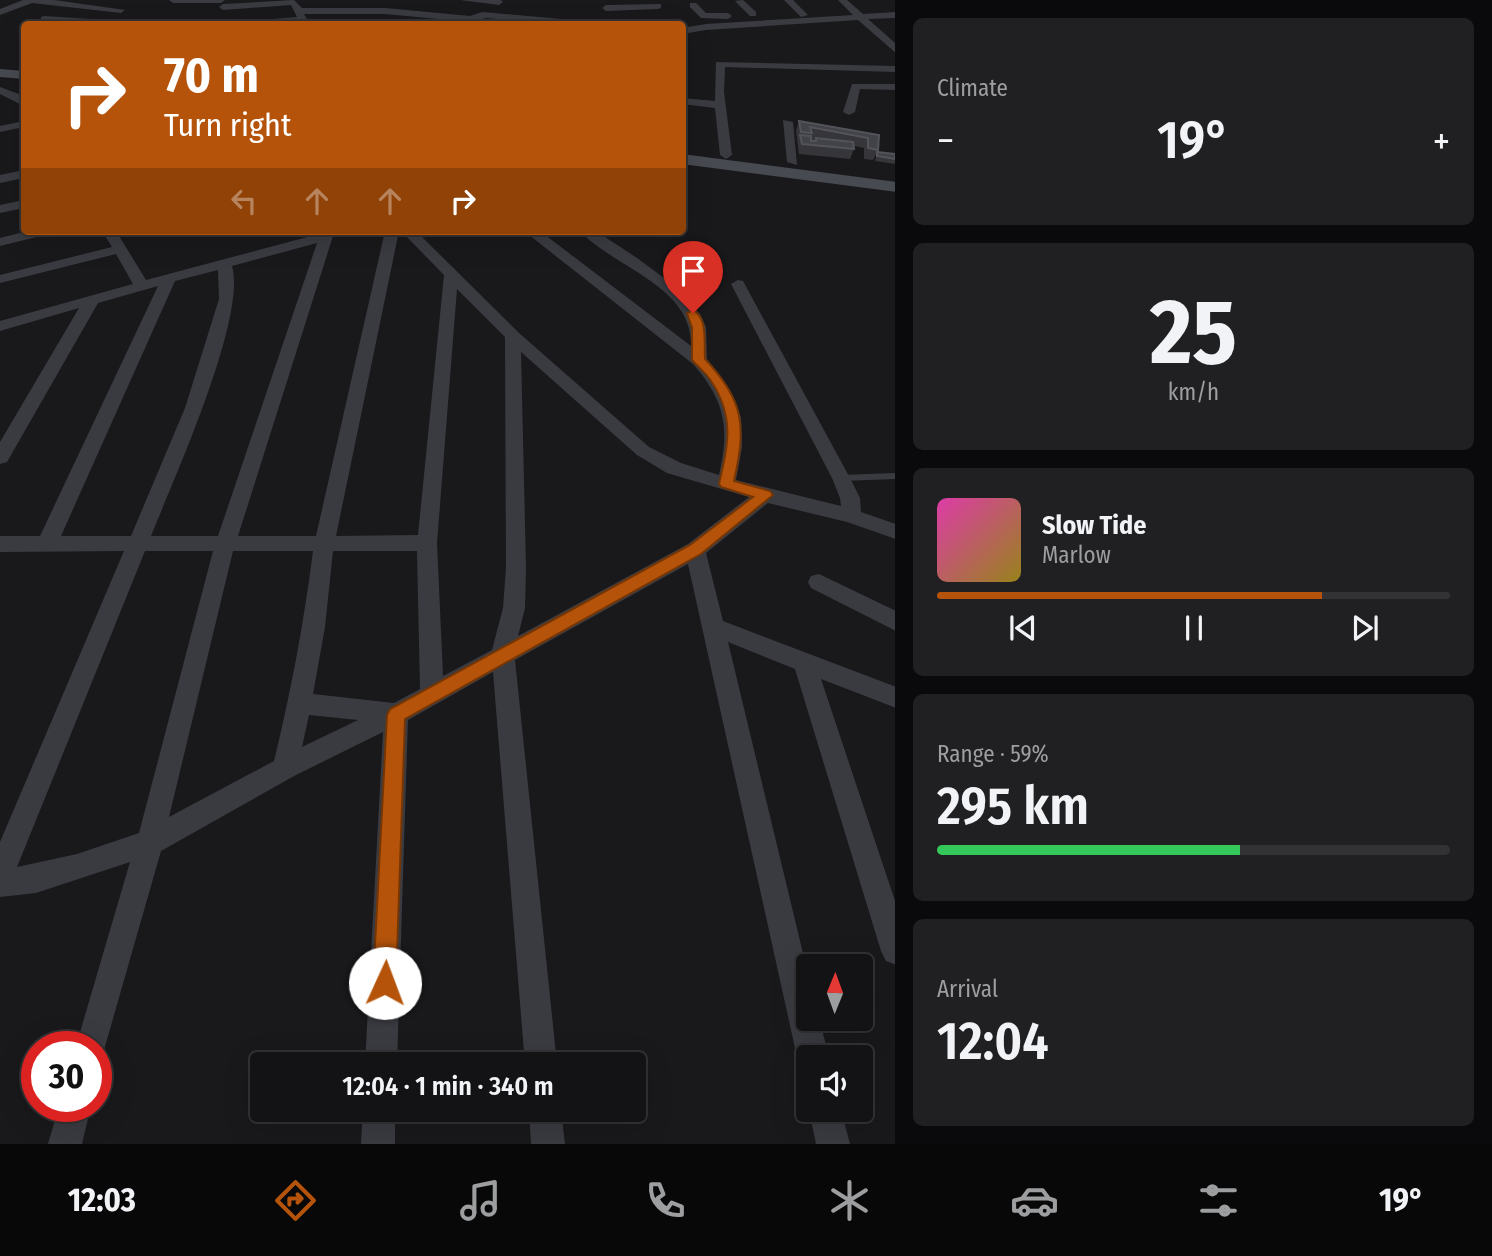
<!DOCTYPE html>
<html lang="en">
<head>
<meta charset="utf-8">
<style>
	body { margin:0; font-family:"Fira Sans Condensed",sans-serif; background:#202022; color:#f1f3f6; height:100vh; display:flex; flex-direction:column; font-size:26px; white-space:nowrap }
	* { box-sizing:border-box; margin:0 }
	p { font-size:23px; color:#9d9ea0 }
	.icon { flex:none; width:38px; height:38px; fill:none; stroke:currentColor; stroke-width:2; stroke-linecap:round; stroke-linejoin:round }
	.map { position:relative; flex:1; overflow:hidden }
	.details { display:flex; flex-direction:column; gap:18px; padding:18px; background:#0a0a0c; width:597px }
	.details>* { flex:none }
	.guide { position:absolute; left:21px; top:21px; width:665px; height:214px; border-radius:7px; box-shadow:0 7px 28px #0002,0 0 0 2px #323234; background:#b45309; color:#fff; overflow:hidden }
	.needle { width:46px; rotate:1deg }
	.fabs { position:absolute; left:796px; top:954px; display:grid; gap:14px }
	.fabs a { display:grid; place-items:center; width:77px; height:77px; border-radius:7px; background:#131315; box-shadow:0 7px 28px #0002,0 0 0 2px #323234; font-size:35px }
	.speed { position:absolute; left:21px; top:1031px; display:flex; gap:14px; font-size:35px; font-weight:700; text-align:center }
	.speed>* { display:grid; place-content:center; width:91px; height:91px; border-radius:50%; background:#131315; box-shadow:0 7px 28px #0002,0 0 0 2px #323234; line-height:1 }
	.speed .limit { border:10px solid #d22; background:#fff; color:#111 }
	.pin { position:absolute; display:grid; place-items:center; width:60px; height:60px; color:#fff; margin:-72px -30px; border-radius:50% 50% 50% 0; rotate:-45deg; box-shadow:0 0 7px #0007 }
	.pin .icon { rotate:45deg }
	.me { position:absolute; width:77px; margin:-38px; rotate:2deg; stroke-linejoin:round; filter:drop-shadow(0 0 5px #0008) }
	.turn { display:flex; align-items:center; gap:24px; height:147px; padding:0 28px; font-size:32px }
	.turn .icon { width:91px; height:91px; stroke-width:2.5 }
	.turn b { display:block; font-size:49px; line-height:60px }
	.lanes { display:flex; align-items:center; height:66px; padding:0 28px; background:#0003; justify-content:center; gap:35px; direction:ltr }
	.lanes .off { opacity:.35 }
	.big { font-size:52px; font-weight:600; line-height:1.1 }
	.details .tile { flex:1; display:flex; flex-direction:column; justify-content:center; gap:10px; min-width:0; padding:0 24px; border-radius:10px; background:#202022 }
	.details .dial { align-items:center; gap:0 }
	.dial b { font-size:91px; line-height:1 }
	.song { display:flex; align-items:center; gap:21px }
	.cover { width:84px; height:84px; border-radius:10px; background:linear-gradient(135deg,hsl(320 70% 55%),hsl(50 70% 35%)) }
	.played { height:7px; border-radius:4px; background:linear-gradient(90deg,#b45309 75%,#323234 75%) }
	.keys { display:flex; justify-content:space-around; direction:ltr }
	.heat { display:flex; justify-content:space-between; align-items:center; font-size:38px; direction:ltr }
	.charge { height:10px; border-radius:5px; background:linear-gradient(90deg,#34c759 59%,#323234 0) }
	.trip { position:absolute; left:250px; top:1052px; width:396px; height:70px; border-radius:7px; background:#131315; box-shadow:0 7px 28px #0002,0 0 0 2px #323234; font-weight:600; line-height:70px; text-align:center }
	.dock { display:flex; height:112px; justify-content:space-around; align-items:center; background:#080808; color:#9d9ea0 }
	.dock .icon { width:49px; height:49px }
	.dock .current { color:#b45309 }
	.dock b { font-size:32px; color:#f1f3f6 }
	main { display:flex; flex:1; min-height:0 }
	.map>svg:first-child { display:block }
</style>
</head>
<body>
<main>
<div class="map">
<svg width="896" height="1144" viewBox="0 0 896 1144">
	<rect width="100%" height="100%" fill="#19191c"/>
	<g fill="none" stroke-linecap="round" stroke-linejoin="round">
		<path fill="#3a3b41" fill-rule="evenodd" d="M896,473V479L841,481L836,478L841,475Z"/>
		<path fill="#3a3b41" fill-rule="evenodd" d="M23,0H54L125,10L121,13L32,3L0,15V9Z
			M169,0H225L221,3H173Z
			M294,0L302,8H385L470,16L482,12L584,21L589,24H559L486,18L470,22L385,14H304L308,21L303,24H243L247,21L297,17L291,5L223,10L219,7L223,4Z
			M460,0H501L503,2L499,5Z
			M743,0L756,12V16H750L735,1Z
			M784,0H793L808,15L801,17Z
			M838,0H847L863,14L896,12V18L868,19L896,44V53L858,20L706,30L682,34V28L706,24L853,15Z
			M690,3H696L706,13H728L732,16L728,19L701,18L690,7Z
			M661,4V8L658,9L606,11L602,8L606,5Z
			M44,16L121,21L126,24L41,21V17Z
			M716,62L896,66V72L725,67L724,92L732,155L726,159L720,155L715,108L682,104V98L715,101Z
			M852,84H896V90L860,89L855,112L849,115L843,112Z
			M0,87L24,96V106L0,94Z
			M783,120L793,122L797,165L787,162Z
			M24,121V127L0,132V126Z
			M24,170V178L0,183V175Z
			M24,200V208L0,213V205Z
			M28,231H51L49,234L0,246V238Z
			M102,231H116L146,280L326,232L333,236L238,536H316L385,231H399L336,536L418,535L444,275L401,231H416L519,333L649,447L681,463L719,475C730,427 725,401 693,364L524,231H540L691,346C693,286 614,268 580,231H596L637,258L672,284L700,314L706,327L707,359L730,390L741,418L742,447L736,480L841,506L840,498L832,478L731,284L738,280L743,281L850,478L860,498L861,512L896,524V539L847,522L768,503L706,553L723,621L896,687V708L821,679L896,904V965L886,961L881,951L795,669L728,642L808,974V1018H819L829,1057H808V1071L802,1068L797,1057L688,564L515,660L557,1064H525L493,672L408,720L397,1064H365L383,732L294,776L161,851L102,1057L96,1059V1046H76L130,862L36,893L0,897V842L124,551L0,552V536H40L158,286L98,303L7,462L0,464V442L79,308L0,331V321L133,284L116,254L0,283V275L112,247ZM317,243L218,536H151C173,481 247,318 232,266ZM218,270L219,299L185,408L131,536H61L175,281ZM457,289L505,337L506,568L503,608L492,650L443,676L437,543ZM521,352L637,455L667,473L749,497L688,544L518,636L525,608L526,568ZM145,551H213L139,833L77,854L17,867ZM233,551H313C304,622 291,691 274,761L169,817ZM333,551H417L420,689L394,703L313,694L325,627ZM309,715L358,720L302,747Z
			M819,574L896,611V631L811,588L808,582L811,576Z
			M59,1106H91L82,1144H48Z
			M363,1110H395V1144H361Z
			M529,1110H561L565,1144H531Z
			M809,1110H841L850,1144H816Z"/>
		<path fill="#484a51" fill-rule="evenodd" d="M0,69L24,71V79L0,77Z
			M682,154L896,182V192L682,164Z"/>
	</g>
	<path fill="#35353a" d="M799,121L879,135L878,150L873,160L864,159V148L854,146V149L850,159L799,154L796,131Z
		M877,152L895,154V164L875,161Z"/>
	<path fill="#424348" stroke="#52545a" stroke-width="2" d="M799,121L879,135L878,150L868,148V138L810,127L812,133L801,132Z
		M800,135L811,136V141H816V138L853,142L854,149L802,144Z
		M877,152L895,154V159L877,156Z"/>
	<path fill="#b45309" stroke="#753606" stroke-width="2" d="M693,310C708,317 704,344 705,359C745,401 746,427 734,481L770,491L773,495L701,554L405,719L396,983L393,991L385,995L377,991L373,983L387,715L390,709L690,545L753,497L721,487L719,484C728,445 735,417 711,381C706,373 698,367 692,360V328L687,313Z"/>
</svg>
<div class="fabs">
<a><svg class="needle" viewBox="-14 -14 28 28"><path d="M0-13l5 13h-10z" fill="#e53935"/><path d="M0 13l5-13h-10z" fill="#9d9ea0"/></svg></a>
<a><svg class="icon" aria-label="sound" viewBox="0 0 24 24"><path d="M4 9h4l5-4v14l-5-4H4zM17 9q2 3 0 6"/></svg></a>
</div>
<div class="speed"><div class="limit">30</div></div>
<div class="pin" style="left:693px;top:313px;background:#d93025"><svg class="icon" aria-label="arrive" viewBox="0 0 24 24"><path d="M6 21V4h12l-3 4 3 4H6"/></svg></div>
<svg class="me" style="left:385px;top:983px" viewBox="-20 -20 40 40"><circle r="19" fill="#fff"/><path d="M0-13L10 11 0 6-10 11z" fill="#b45309"/></svg>
<div class="trip">12:04 · 1 min · 340 m</div>
<div class="guide">
<div class="turn"><svg class="icon" aria-label="right" viewBox="0 0 24 24"><path d="M7 20v-9h11M14 6l5 5-5 5"/></svg><div><b>70 m</b>Turn right</div></div>
<div class="lanes"><svg class="icon off" aria-label="left" viewBox="0 0 24 24"><path d="M17 20v-9H6M10 6l-5 5 5 5"/></svg><svg class="icon off" aria-label="ahead" viewBox="0 0 24 24"><path d="M12 20V5M6 11l6-6 6 6"/></svg><svg class="icon off" aria-label="ahead" viewBox="0 0 24 24"><path d="M12 20V5M6 11l6-6 6 6"/></svg><svg class="icon" aria-label="right" viewBox="0 0 24 24"><path d="M7 20v-9h11M14 6l5 5-5 5"/></svg></div>
</div>
</div>
<section class="details">
<div class="tile"><p>Climate</p>
<div class="heat"><a>−</a><b class="big">19°</b><a>+</a></div>
</div>
<div class="tile dial"><b>25</b><p>km/h</p></div>
<div class="tile">
<div class="song"><i class="cover"></i><div><b>Slow Tide</b><p>Marlow</p></div></div>
<div class="played"></div>
<div class="keys"><svg class="icon" aria-label="previous" viewBox="0 0 24 24"><path d="M18 5L8 12l10 7zM5 5v14"/></svg><svg class="icon" aria-label="pause" viewBox="0 0 24 24"><path d="M8 5v14M16 5v14"/></svg><svg class="icon" aria-label="next" viewBox="0 0 24 24"><path d="M6 5l10 7-10 7zM19 5v14"/></svg></div>
</div>
<div class="tile"><p>Range · 59%</p><b class="big">295 km</b><div class="charge"></div></div>
<div class="tile"><p>Arrival</p><b class="big">12:04</b></div>
</section>
</main>
<nav class="dock">
<b>12:03</b>
<svg class="icon current" aria-label="directions" viewBox="0 0 24 24"><path d="M12 3l9 9-9 9-9-9zM9 14v-3h6M13 9l2 2-2 2"/></svg>
<svg class="icon" aria-label="music" viewBox="0 0 24 24"><path d="M9 18V5l10-2v13"/><circle cx="6" cy="18" r="3"/><circle cx="16" cy="16" r="3"/></svg>
<svg class="icon" aria-label="phone" viewBox="0 0 24 24"><path d="M5 4h4l2 5-3 2q2 4 5 5l2-3 5 2v4C11 20 4 13 5 4z"/></svg>
<svg class="icon" aria-label="climate" viewBox="0 0 24 24"><path d="M12 3v18M4 7l16 10M4 17L20 7"/></svg>
<svg class="icon" aria-label="car" viewBox="0 0 24 24"><path d="M5 17H2v-5l4-1 3-4h7l3 4 3 1v5h-3M9 17h6M6 11h13"/><circle cx="7" cy="17" r="2"/><circle cx="17" cy="17" r="2"/></svg>
<svg class="icon" aria-label="filters" viewBox="0 0 24 24"><path d="M4 7h16M4 17h16"/><circle cx="9" cy="7" r="2"/><circle cx="15" cy="17" r="2"/></svg>
<b>19°</b>
</nav>
</body>
</html>
